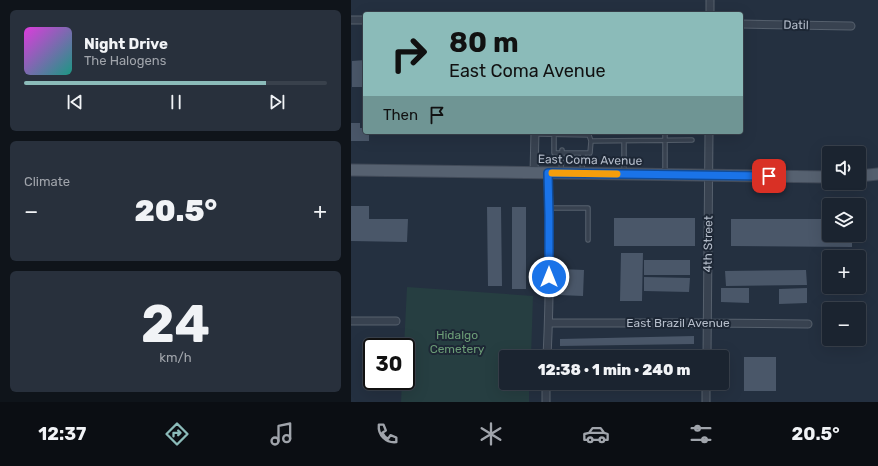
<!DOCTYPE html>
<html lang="en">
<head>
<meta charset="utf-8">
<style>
	body { margin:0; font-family:Rubik,sans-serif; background:#28303c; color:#f1f3f6; height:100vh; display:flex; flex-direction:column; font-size:15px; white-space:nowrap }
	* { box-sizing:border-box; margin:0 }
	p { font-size:13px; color:#a0a4ab }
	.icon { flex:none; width:22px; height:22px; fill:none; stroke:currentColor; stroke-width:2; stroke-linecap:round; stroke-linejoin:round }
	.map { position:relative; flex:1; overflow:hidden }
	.details { display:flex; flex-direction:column; gap:10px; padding:10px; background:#0f141a; width:351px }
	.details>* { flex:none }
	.guide { position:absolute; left:12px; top:12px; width:380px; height:122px; border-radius:4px; box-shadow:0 4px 16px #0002,0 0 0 1px #39414c; background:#8bbbb9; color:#111; overflow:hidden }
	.fabs { position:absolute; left:471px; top:146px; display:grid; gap:8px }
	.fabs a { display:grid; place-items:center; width:44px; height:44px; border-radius:4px; background:#1b2430; box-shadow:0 4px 16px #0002,0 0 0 1px #39414c; font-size:20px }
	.speed { position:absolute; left:12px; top:338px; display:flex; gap:8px; font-size:20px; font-weight:700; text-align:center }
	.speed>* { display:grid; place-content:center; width:52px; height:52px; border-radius:50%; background:#1b2430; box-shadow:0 4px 16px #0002,0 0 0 1px #39414c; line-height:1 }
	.speed .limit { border:2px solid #111; border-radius:6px; background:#fff; color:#111 }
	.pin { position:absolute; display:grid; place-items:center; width:34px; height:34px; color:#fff; margin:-17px; border-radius:8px; box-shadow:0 2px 6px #0006 }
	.me { position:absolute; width:44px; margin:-22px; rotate:0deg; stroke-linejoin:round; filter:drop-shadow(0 0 3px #0008) }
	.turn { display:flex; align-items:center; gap:14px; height:84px; padding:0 20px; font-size:18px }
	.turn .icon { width:52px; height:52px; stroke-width:2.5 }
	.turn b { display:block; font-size:28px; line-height:34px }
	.then { display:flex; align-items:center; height:38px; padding:0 20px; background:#0003; gap:8px; font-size:15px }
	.big { font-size:30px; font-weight:800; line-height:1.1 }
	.details .tile { flex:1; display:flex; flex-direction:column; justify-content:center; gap:6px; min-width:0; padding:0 14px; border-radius:6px; background:#28303c }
	.details .dial { align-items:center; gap:0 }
	.dial b { font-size:52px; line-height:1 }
	.song { display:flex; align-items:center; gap:12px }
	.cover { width:48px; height:48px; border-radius:6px; background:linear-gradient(135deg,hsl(300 70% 55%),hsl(170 70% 35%)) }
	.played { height:4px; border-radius:2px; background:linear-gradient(90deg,#8bbbb9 80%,#39414c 80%) }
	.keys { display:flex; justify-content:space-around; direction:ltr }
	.heat { display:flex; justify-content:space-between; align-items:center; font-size:22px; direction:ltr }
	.trip { position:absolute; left:148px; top:350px; width:230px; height:40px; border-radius:4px; background:#1b2430; box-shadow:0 4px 16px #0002,0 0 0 1px #39414c; font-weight:800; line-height:40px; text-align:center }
	.dock { display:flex; height:64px; justify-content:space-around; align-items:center; background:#0b0e13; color:#a0a4ab }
	.dock .icon { width:28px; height:28px }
	.dock .selected { color:#8bbbb9 }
	.dock b { font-size:18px; color:#f1f3f6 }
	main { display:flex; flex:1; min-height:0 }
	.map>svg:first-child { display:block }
</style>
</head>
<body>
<main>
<section class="details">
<div class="tile">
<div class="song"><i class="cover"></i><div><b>Night Drive</b><p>The Halogens</p></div></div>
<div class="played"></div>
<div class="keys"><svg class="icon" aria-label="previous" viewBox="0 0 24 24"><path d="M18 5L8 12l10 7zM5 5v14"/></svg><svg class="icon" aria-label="pause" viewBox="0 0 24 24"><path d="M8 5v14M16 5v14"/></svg><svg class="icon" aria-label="next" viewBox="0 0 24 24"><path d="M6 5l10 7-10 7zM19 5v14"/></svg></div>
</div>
<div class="tile"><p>Climate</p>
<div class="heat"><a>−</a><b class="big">20.5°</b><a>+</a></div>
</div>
<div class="tile dial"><b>24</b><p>km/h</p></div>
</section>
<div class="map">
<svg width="527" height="402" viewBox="0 0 527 402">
	<rect width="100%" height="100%" fill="#243040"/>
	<path fill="#263e41" d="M56,287L182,296L180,357H155V383H178V402H50L51,381H55V347H53Z"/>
	<path fill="#4a5769" d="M14,60V87H1V61Z
		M0,123H9V128H14V132H18V141H0Z
		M0,206H18V219H57L56,242L0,241Z
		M136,207H150L151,286H137Z
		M161,207H175V289H161Z
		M263,218H344V246H263Z
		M380,219H478V235H501V247L380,246Z
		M270,253H292L291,301H269Z
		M293,260H339V275H293Z
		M209,269L233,270L232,296L208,295Z
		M455,270L456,285L375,286L374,271Z
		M293,277L339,278L338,292L293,291Z
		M370,288H398V303L370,302Z
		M456,288V303L428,304V289Z
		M343,336V344L209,346V339Z
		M393,357H425V391H393Z"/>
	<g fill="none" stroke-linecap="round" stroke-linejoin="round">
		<defs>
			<path id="service" d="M203,132V153H211V150
				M314,132V173
				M184,134L238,135L240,141L341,140
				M273,141V172
				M210,172L211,153H239L240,141
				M231,172L232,153
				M198,208H237V240"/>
			<path id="minor" d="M359,0V14
				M0,20H14
				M390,24L500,26
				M183,173L184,132
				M0,321H45
				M198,323H356L457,324
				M196,357C199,296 199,234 197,173
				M356,357L358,132
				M195,402V383
				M355,402V383"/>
			<path id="primary" d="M0,170L478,177
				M508,176L527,174"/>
		</defs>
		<use href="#service" stroke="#56606d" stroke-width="5.5"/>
		<use href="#minor" stroke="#56606d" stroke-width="9"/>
		<use href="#primary" stroke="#424b59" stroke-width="13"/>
		<use href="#service" stroke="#384250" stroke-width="3.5"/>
		<use href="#minor" stroke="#384250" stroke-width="7"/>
		<use href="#primary" stroke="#566170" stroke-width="11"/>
	</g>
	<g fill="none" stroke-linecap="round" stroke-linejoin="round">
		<defs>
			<path id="route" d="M198,277V216L197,173L418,176"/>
		</defs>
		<use href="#route" stroke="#114b97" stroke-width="10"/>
		<use href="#route" stroke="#1a73e8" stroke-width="7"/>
		<path stroke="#f59e0b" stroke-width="7" d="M201,173L266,174"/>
	</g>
	<g text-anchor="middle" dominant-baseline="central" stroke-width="4" stroke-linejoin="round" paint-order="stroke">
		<g font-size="12" fill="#b5bdca" stroke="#1d2735">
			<text transform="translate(445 25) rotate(1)">Datil</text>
			<text transform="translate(239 160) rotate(1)">East Coma Avenue</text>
			<text transform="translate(357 244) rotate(-89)">4th Street</text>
			<text x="327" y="323">East Brazil Avenue</text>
		</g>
		<g font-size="12" fill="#6b9c76" stroke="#1d2735">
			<text x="106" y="335">Hidalgo<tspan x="106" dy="14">Cemetery</tspan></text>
		</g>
	</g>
</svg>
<div class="fabs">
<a><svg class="icon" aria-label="sound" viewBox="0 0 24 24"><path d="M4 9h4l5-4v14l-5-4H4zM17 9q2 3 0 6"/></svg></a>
<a><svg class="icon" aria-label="layers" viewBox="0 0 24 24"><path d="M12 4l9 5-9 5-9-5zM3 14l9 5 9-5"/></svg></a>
<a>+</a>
<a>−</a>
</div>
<div class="speed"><div class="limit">30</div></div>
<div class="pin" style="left:418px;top:176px;background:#d93025"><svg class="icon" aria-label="arrive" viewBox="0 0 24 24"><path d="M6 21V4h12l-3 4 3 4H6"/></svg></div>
<svg class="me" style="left:198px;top:277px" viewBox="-20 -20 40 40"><circle r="17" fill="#1a73e8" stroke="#fff" stroke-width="3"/><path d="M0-11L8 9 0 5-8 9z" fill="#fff"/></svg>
<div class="trip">12:38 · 1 min · 240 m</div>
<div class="guide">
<div class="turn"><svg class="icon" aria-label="right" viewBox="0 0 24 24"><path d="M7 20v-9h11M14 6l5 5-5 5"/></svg><div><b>80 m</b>East Coma Avenue</div></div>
<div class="then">Then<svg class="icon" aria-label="arrive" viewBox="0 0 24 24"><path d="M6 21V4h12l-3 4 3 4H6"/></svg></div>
</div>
</div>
</main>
<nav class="dock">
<b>12:37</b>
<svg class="icon selected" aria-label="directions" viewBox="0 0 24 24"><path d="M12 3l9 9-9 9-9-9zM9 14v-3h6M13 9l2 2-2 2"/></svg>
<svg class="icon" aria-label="music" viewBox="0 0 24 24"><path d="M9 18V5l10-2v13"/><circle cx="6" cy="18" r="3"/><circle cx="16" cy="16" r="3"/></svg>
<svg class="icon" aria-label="phone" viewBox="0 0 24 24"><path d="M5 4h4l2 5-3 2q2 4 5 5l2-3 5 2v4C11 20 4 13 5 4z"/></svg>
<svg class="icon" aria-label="climate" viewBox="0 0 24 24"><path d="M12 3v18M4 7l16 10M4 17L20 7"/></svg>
<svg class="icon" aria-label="car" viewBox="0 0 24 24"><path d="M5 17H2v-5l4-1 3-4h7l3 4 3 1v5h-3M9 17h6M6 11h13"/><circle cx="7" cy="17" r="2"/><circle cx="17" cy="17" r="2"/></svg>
<svg class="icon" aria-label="filters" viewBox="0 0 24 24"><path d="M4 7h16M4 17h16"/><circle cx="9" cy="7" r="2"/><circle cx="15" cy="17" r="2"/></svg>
<b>20.5°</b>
</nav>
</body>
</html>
